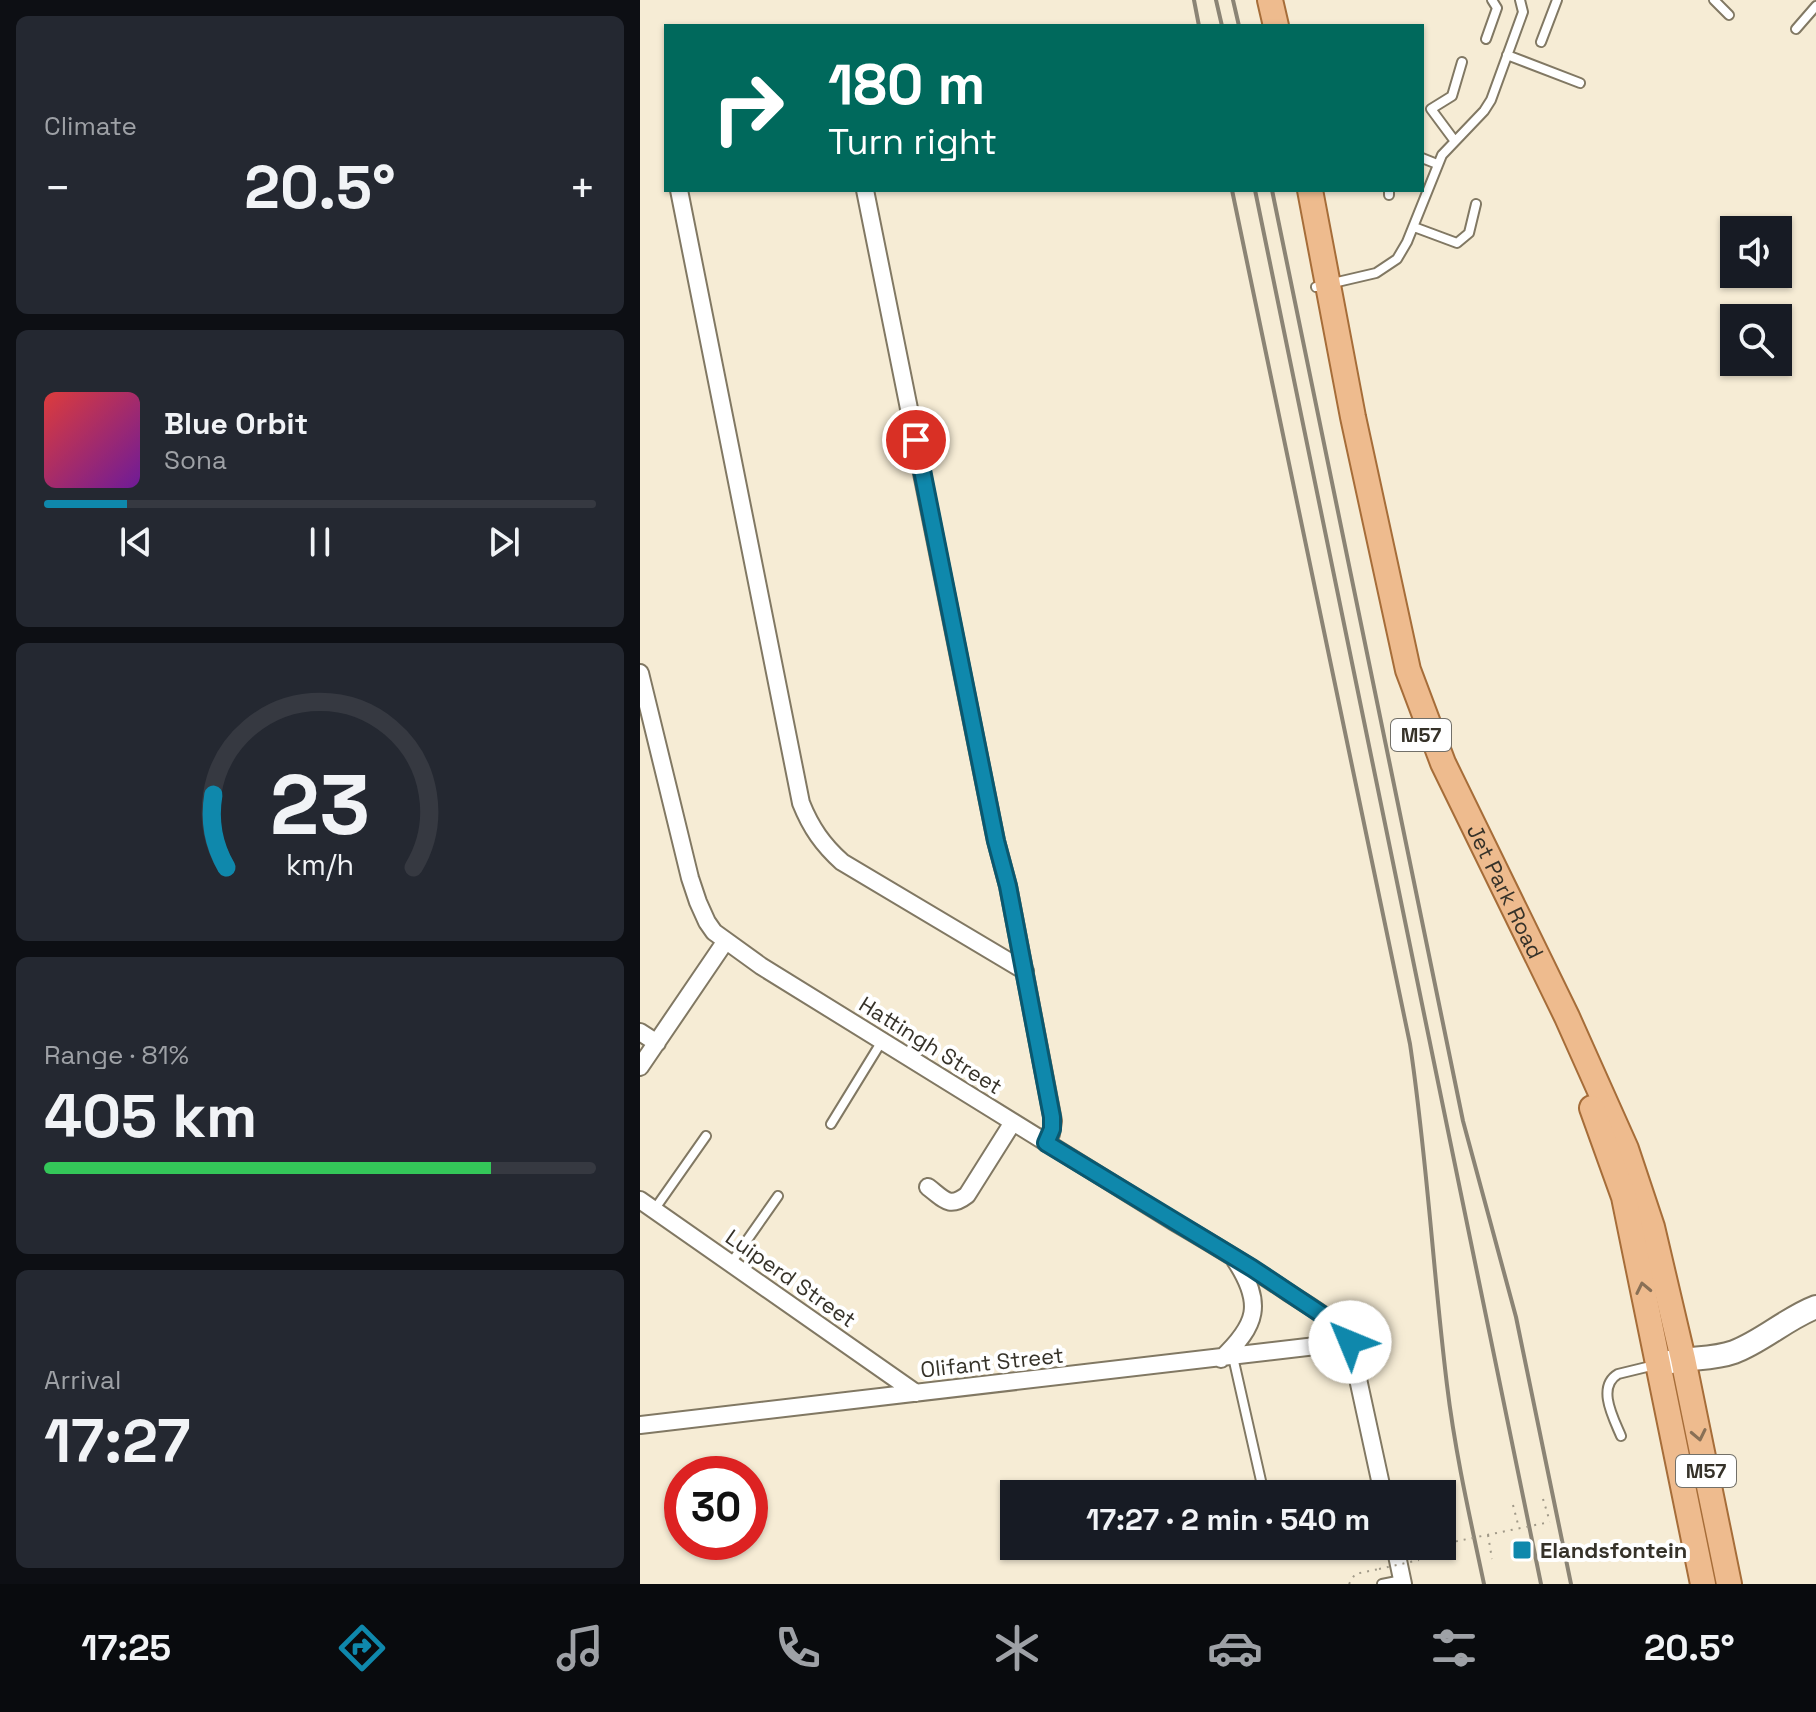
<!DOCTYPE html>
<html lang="en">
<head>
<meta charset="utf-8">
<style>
	body { margin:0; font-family:"Space Grotesk",sans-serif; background:#242831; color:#f1f3f6; height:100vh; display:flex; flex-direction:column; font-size:30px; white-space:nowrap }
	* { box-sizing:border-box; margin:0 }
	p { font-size:26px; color:#9ea1a6 }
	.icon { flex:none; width:44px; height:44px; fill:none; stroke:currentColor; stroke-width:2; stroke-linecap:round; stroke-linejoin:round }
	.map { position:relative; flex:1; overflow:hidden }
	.panel { display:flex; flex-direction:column; gap:16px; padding:16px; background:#0d0f14; width:640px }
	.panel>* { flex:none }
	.top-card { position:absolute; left:24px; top:24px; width:760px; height:168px; border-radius:0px; box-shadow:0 2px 6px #0004; background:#00695c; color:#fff; overflow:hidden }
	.tools { position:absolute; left:1080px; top:216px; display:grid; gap:16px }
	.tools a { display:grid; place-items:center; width:72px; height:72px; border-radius:0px; background:#171b24; box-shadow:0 2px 6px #0004; font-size:40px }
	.speed { position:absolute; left:24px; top:1456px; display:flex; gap:16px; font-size:40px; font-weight:700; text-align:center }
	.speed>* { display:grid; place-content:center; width:104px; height:104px; border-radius:50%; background:#171b24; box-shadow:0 2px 6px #0004; line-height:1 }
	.speed .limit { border:12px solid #d22; background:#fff; color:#111 }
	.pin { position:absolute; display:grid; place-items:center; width:68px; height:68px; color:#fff; margin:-34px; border:4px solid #fff; border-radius:50%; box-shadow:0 2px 8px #0007 }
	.me { position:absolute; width:88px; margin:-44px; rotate:315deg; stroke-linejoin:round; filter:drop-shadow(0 0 6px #0008) }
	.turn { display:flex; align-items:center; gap:28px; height:168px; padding:0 32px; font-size:36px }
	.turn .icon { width:104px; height:104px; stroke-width:2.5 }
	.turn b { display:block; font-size:56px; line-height:68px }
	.big { font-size:60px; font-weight:800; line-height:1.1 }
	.panel .card { flex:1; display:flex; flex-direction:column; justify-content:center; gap:12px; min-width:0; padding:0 28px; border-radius:12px; background:#242831 }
	.panel .dial { align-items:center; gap:0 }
	.dial svg { height:208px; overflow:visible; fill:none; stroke:#363941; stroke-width:7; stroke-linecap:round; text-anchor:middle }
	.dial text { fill:#f1f3f6; stroke:none }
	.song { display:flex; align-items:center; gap:24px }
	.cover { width:96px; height:96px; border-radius:12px; background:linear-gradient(135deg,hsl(0 70% 55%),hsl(280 70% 35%)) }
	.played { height:8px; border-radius:4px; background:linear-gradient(90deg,#0f88ac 15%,#363941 15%) }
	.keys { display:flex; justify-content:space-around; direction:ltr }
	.heat { display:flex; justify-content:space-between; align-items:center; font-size:44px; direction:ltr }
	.charge { height:12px; border-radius:6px; background:linear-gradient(90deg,#34c759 81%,#363941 0) }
	.trip { position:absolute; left:360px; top:1480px; width:456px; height:80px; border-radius:0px; background:#171b24; box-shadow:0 2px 6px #0004; font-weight:800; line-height:80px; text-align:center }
	.tabs { display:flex; height:128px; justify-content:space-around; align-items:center; background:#090b0e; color:#9ea1a6 }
	.tabs .icon { width:56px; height:56px }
	.tabs .selected { color:#0f88ac }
	.tabs b { font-size:36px; color:#f1f3f6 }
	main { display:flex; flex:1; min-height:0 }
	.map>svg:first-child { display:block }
</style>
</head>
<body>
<main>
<section class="panel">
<div class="card"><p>Climate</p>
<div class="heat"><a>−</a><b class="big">20.5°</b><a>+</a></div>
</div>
<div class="card">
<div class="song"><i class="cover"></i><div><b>Blue Orbit</b><p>Sona</p></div></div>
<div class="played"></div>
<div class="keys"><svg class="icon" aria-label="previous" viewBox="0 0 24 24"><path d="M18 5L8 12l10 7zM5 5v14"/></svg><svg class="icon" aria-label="pause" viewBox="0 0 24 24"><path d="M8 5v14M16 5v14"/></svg><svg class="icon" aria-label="next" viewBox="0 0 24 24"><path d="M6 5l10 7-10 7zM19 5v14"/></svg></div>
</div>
<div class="card dial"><svg viewBox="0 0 100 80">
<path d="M14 69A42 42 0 1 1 86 69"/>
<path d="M14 69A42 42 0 0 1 9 41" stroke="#0f88ac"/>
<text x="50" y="56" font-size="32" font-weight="700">23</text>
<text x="50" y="72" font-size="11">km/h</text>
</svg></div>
<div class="card"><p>Range · 81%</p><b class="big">405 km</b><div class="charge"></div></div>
<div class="card"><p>Arrival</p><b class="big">17:27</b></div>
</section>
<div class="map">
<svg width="1176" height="1584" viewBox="0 0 1176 1584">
	<rect width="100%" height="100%" fill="#f6ecd5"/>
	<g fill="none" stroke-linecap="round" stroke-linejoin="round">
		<defs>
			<path id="lane" d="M1074,0L1089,15
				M1156,29L1176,6
				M846,39L857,8L852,0
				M901,42L917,0
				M867,55L940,83
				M814,140L791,109L812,96L822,62
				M782,158L797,164
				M749,195V190
				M774,227L817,243L829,233L836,204
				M676,287L736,273L757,259L767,242L802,155L844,111L851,100L883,12L880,0
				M191,1124L242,1041
				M14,1210L66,1136
				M91,1263L138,1196
				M593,1357L624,1494
				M981,1436C974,1419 956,1387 978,1374L1015,1365
				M636,1546L637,1553
				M742,1584L762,1580"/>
			<path id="street" d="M39,190L161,803C171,828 183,845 202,862L385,971
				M225,190L356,841L368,886L413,1121L411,1134L406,1143
				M0,673L50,878L58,902L67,922L74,932L121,966L533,1221C571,1243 609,1266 646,1291C668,1306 695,1319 710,1342L743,1494
				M0,1032L17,1043
				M0,1067L85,942
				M288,1187C304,1199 309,1209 327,1195L373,1122
				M0,1200L276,1393
				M581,1359C617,1325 624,1304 595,1260
				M0,1425L710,1342
				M755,1546L763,1584"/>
			<path id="secondary" d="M1026,1363C1049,1357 1072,1360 1094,1352C1123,1341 1147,1318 1176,1307"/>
			<g id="primary">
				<path d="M630,0L636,26"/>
				<path id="s1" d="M670,190L713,417L768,670L803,763L927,1017L986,1149L1012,1227L1043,1359L1089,1584"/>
				<path d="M952,1108L984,1197L1063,1584"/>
			</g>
		</defs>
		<use href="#lane" stroke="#817863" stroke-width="12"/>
		<use href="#street" stroke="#817863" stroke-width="20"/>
		<use href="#secondary" stroke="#817863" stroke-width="26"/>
		<use href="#primary" stroke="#a66d39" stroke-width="28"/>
		<path stroke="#a09988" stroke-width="2" stroke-dasharray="2 6" stroke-linecap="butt" d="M903,1499L910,1522
			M873,1505L879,1528
			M802,1522L808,1543
			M848,1535L852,1559
			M776,1546L779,1560
			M709,1584L715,1574L739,1569"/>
		<use href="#lane" stroke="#fff" stroke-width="8"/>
		<use href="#street" stroke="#fff" stroke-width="16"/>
		<use href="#secondary" stroke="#fff" stroke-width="22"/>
		<use href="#primary" stroke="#eebb8e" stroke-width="24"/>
		<path stroke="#8b8475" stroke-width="4" d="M554,0L559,26
			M576,0L582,26
			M593,0L599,26
			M592,190L770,1044C787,1157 793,1271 807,1385C815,1452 830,1518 844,1584
			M615,190L901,1584
			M632,190L823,1121L876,1317L931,1584"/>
		<path stroke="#a09988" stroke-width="2" stroke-dasharray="2 6" stroke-linecap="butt" d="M808,1543L910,1522
			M739,1569L779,1560"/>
	</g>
	<defs><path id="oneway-chevron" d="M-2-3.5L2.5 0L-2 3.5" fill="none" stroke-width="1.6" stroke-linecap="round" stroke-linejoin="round" transform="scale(2)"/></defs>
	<g stroke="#897056">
		<use href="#oneway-chevron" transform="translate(1003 1288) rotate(-102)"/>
		<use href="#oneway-chevron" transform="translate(1059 1435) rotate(78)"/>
	</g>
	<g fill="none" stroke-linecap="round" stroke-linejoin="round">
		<defs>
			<path id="route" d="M276,440L356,841L368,886L412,1117V1129L406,1143L612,1268L684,1316L710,1342"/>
		</defs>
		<use href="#route" stroke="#0a5870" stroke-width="20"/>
		<use href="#route" stroke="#0f88ac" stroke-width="14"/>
	</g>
	<rect fill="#0f88ac" stroke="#fff" stroke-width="3" x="872" y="1540" width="20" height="20" rx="4"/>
	<g text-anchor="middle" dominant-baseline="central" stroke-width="8" stroke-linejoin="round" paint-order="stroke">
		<g fill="#fff" stroke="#727069" stroke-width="2">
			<rect x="751" y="719" width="60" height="32" rx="6"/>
			<rect x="1036" y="1455" width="60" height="32" rx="6"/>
		</g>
		<g font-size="20" font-weight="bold" fill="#363229">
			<text x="781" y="735">M57</text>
			<text x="1066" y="1471">M57</text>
		</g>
		<g font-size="22" fill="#363229" stroke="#fff">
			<text stroke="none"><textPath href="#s1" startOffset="732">Jet Park Road</textPath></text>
			<text transform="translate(291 1045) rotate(32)">Hattingh Street</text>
			<text transform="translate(151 1278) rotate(35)">Luiperd Street</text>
			<text transform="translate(352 1362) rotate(-6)">Olifant Street</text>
		</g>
		<g font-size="22" font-weight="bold" fill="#363229" stroke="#fff" text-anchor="start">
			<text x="900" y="1550">Elandsfontein</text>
		</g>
	</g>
</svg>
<div class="tools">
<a><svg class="icon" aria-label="sound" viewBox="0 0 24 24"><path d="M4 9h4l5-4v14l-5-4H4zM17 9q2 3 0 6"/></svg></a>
<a><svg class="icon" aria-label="search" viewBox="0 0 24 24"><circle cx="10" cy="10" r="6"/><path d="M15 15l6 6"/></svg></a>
</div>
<div class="speed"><div class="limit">30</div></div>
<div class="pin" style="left:276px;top:440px;background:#d93025"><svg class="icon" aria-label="arrive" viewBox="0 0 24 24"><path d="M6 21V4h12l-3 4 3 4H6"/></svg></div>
<svg class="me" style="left:710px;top:1342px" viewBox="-20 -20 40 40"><circle r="19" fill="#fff"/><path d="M0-13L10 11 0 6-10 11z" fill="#0f88ac"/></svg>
<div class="trip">17:27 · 2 min · 540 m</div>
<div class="top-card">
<div class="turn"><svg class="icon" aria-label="right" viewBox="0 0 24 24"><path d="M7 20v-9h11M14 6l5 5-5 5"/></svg><div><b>180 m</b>Turn right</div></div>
</div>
</div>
</main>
<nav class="tabs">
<b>17:25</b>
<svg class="icon selected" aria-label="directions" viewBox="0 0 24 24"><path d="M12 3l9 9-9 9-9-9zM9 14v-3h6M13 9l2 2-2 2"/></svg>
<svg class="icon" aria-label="music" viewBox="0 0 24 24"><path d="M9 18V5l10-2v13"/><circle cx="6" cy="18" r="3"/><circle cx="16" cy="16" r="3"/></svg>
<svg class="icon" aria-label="phone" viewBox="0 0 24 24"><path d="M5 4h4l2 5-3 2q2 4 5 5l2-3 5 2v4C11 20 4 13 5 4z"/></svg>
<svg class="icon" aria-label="climate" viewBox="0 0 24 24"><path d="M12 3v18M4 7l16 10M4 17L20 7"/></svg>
<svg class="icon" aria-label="car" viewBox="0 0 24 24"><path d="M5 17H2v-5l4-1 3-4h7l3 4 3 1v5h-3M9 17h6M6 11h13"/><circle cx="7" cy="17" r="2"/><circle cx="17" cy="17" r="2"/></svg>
<svg class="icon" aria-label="filters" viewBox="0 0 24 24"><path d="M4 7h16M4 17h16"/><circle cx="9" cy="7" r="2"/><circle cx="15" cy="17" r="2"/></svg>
<b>20.5°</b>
</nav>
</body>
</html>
